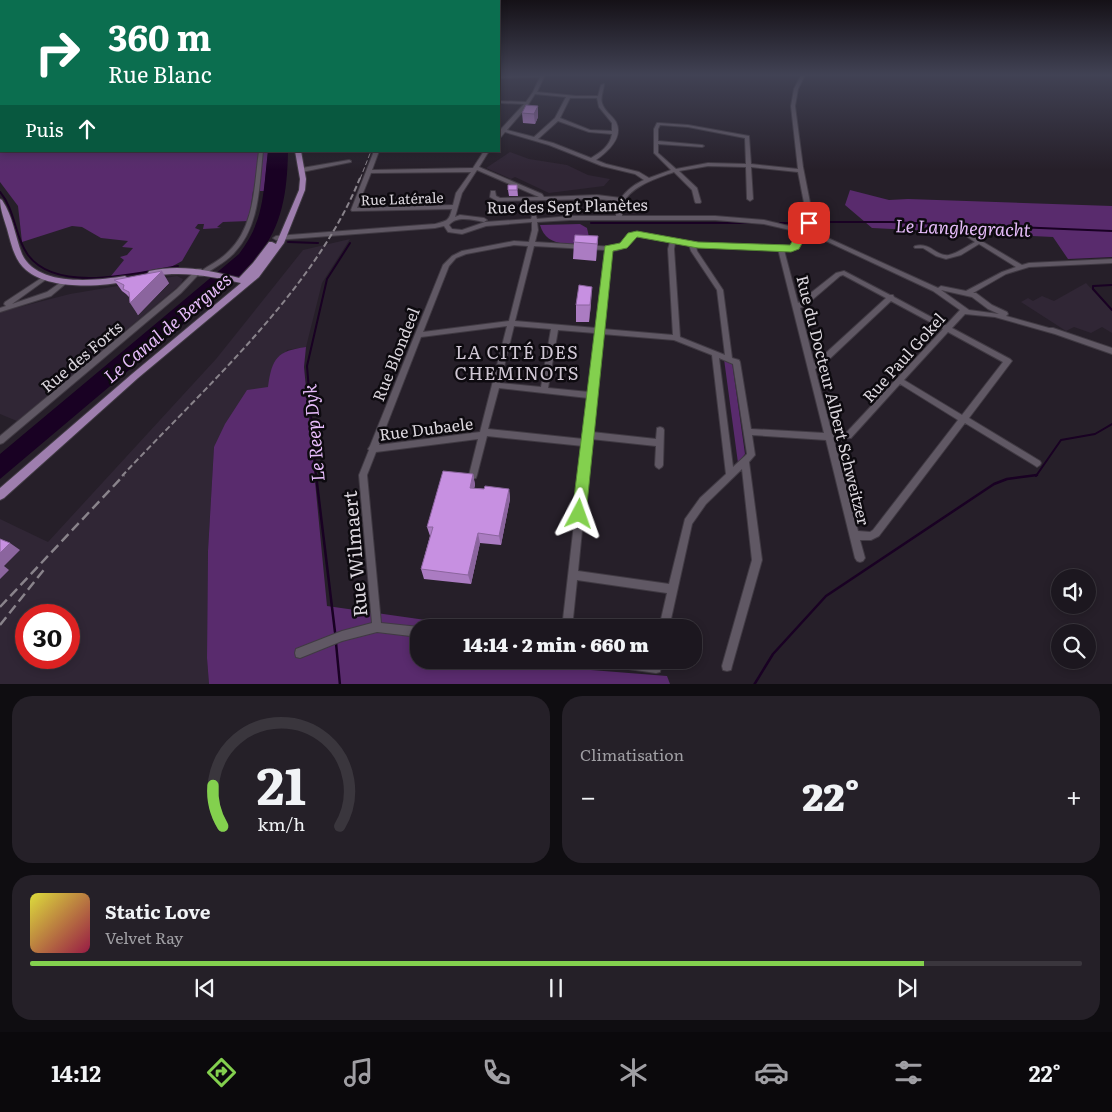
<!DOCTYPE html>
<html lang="fr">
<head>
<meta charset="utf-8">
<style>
	body { margin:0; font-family:Literata,serif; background:#252028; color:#f1f3f6; height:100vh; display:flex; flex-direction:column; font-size:19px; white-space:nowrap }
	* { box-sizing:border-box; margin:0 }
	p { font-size:16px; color:#a09fa4 }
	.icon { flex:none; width:28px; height:28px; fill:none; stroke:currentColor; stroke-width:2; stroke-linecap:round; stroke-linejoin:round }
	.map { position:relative; height:684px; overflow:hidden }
	.sheet { display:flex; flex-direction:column; gap:12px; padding:12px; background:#0f0d11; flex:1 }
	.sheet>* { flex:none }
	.guide { position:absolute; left:0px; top:0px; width:500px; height:152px; box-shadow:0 2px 8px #0003,0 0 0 1px #3a363d; background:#0b6e4f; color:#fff; overflow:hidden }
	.tools { position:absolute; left:1051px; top:569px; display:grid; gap:10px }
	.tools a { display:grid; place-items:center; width:45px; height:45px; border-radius:50%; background:#1c171f; box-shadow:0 2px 8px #0003,0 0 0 1px #3a363d; font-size:25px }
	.speed { position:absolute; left:15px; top:604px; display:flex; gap:10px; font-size:25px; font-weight:700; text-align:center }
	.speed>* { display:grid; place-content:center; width:65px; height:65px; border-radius:50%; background:#1c171f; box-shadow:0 2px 8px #0003,0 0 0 1px #3a363d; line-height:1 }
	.speed .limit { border:8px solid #d22; background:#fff; color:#111 }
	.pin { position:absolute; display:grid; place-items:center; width:42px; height:42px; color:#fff; margin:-21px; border-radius:10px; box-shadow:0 2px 8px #0006 }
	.me { position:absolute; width:55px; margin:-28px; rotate:4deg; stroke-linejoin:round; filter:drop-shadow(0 0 4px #0008) }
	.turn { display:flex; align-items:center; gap:18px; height:105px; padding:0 25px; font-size:22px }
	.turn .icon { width:65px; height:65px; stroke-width:2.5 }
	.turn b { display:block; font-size:35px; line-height:42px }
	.then { display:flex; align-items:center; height:48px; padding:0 25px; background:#0003; gap:10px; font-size:19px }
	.big { font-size:38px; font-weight:800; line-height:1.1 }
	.sheet .tile { flex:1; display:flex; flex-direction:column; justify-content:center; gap:8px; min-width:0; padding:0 18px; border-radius:20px; background:#252028 }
	.sheet .dial { align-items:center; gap:0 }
	.dial svg { height:130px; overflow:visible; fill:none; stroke:#3a363d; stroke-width:7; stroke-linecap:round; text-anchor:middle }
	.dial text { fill:#f1f3f6; stroke:none }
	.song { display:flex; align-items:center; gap:15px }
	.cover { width:60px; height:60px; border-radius:8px; background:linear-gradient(135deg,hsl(60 70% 55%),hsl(340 70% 35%)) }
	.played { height:5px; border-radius:2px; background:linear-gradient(90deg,#83d04e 85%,#3a363d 85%) }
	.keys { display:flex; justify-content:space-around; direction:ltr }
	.heat { display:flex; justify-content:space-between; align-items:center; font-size:28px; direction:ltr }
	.sheet .tiles { flex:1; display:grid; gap:12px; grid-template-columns:1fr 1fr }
	.tile:last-child { grid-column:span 2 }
	.trip { position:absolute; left:410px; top:619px; width:292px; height:50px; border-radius:20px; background:#1c171f; box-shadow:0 2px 8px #0003,0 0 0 1px #3a363d; font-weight:800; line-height:50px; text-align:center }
	.menu { display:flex; height:80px; justify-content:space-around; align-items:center; background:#0b090c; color:#a09fa4 }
	.menu .icon { width:35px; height:35px }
	.menu .current { color:#83d04e }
	.menu b { font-size:22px; color:#f1f3f6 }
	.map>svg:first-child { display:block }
</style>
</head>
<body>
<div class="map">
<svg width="1112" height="685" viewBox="0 0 1112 685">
	<rect width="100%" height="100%" fill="#261f29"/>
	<path fill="#302635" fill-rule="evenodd" d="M510,152L529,159L567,165L588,175L610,179L604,186L549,193L515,177L511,179L486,168Z
		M350,239L322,283L306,347L287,350L269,387L214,447L208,551L207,658L209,684H0V519L48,542L216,359L303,250ZM26,615H69V658H26Z
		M177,276L183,279L181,284L17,421L0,414V312L70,294Z
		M1086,283L1112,311V333L1102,327L1091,333L1074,327L1066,331L1021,302L1028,298L1033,301L1042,296L1054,301Z"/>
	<path fill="#592b6d" d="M0,75L1,151H268L264,191H253L249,221L223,222L217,227L221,228L203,229L204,224H198L195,228L200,230L182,261L171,267L114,278L111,276L124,260L120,257L127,255L133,248L122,247L128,241L101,238L82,227L72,226L22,242L18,206L0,182Z
		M850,190L889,200L908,199L1112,206V257L1068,259L1053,237L872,228L845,205Z
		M580,224L587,228L589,237L598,245C575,243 547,250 540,225Z
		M306,347L304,367L327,606L475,627L419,628V660H553V667L667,676L670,684H209L207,658L208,551L214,447L225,424L247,390L268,387C272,358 277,351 306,347Z
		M724,359L732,362L745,454L738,463Z"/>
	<path fill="#190123" d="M268,151H288C287,202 280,235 244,273L0,479V454L239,254C265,220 263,192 268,151Z"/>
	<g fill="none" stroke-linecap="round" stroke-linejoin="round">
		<path stroke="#190123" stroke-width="2" d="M0,192C16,211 14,236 28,255C57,294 137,273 178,266
			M815,222H891L1112,231
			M591,223H750
			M780,223H799
			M288,242L318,243
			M1112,285L1093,286V289L1112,310
			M316,476L307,366L327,279L350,243
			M1036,476L1061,440L1095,434L1112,424"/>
		<path stroke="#190123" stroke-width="2.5" d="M316,475L335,632
			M336,643L340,685
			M754,685L773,654L826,596L994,484L1007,479L1037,475"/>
		<defs>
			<path id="minor" d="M545,75L537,92L576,96H598L601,85L604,84C604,90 600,97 602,103C604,111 612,115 616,122C624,138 607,152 596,160L606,164L639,172L649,178L671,170L654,153V129L657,123H659L688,125L749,136L751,164L798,169L791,106L794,89L801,75H805L798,89L795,106L803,167L813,218L806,231L830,239L938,288L941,286L966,291L1002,272L1016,267L979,244L961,255L946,259L936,256L923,248H915L914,247L915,246C931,242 936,257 949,255C958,253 967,246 975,242L966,236V234L968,233L1022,265L1029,263L1112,259V263L1029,267L1006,274L973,293H976L992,305L1007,312L1008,314L1006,316L1049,328H1053L1112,348V354L1055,334L995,317L965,314L952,328L1010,359L1012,361L969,418L1040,461L1041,463L1040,465L1037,467L1034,465L965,423L879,536L871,540H860L865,558L863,561L860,562L857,561L855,558L826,440L752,435L755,455L749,462L762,560L732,666L731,670L727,671L723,670L722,666L752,560L742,469L706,504L692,524L669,628H659L667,593L577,580L572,628H562L583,446L487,436L477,475L476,478L473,479L470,478L469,475L478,439L376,452L367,475L381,623L419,627L420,628H419V637L377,632L342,641L300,658L296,657L295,653L296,649L342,631L372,623L359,475L369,450L368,449L370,446L443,265L452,256L462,251L514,241L529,242L532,230V222L486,226L462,234L448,232L444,226L435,228L276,240L273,238L276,236L435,224C447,221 449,221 452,209L352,211L351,210L374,151H379L372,170L473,168L484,151H489L479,167L542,194L544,197L597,195L621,198C627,190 635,184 644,180L635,174L602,166L549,145L505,132L501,137H499V133L501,129L524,104L499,103V101L526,102L533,92L540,77L499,78V76ZM535,94L566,97L555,118L534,137L507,130L526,108ZM570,98H597L599,107L612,123V131L590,130L560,118ZM558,121L589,132L612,134C610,146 601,152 591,158L553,143L538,139ZM660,125L688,127L745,138L746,164L708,163L676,169L658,153V144L702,147L704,146L702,145L658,141V129ZM708,166L746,167L747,199L750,201L753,199L751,167L798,172L807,218L801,229L764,220L715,216H622C622,213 622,208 623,204C630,186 658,178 674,172L692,190L695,202L696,203H700L701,202L697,188L679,171ZM477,170L539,197L500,198L496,196L495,191H491L490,197L497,201L597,199L619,201L617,205L616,216H570L537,219L536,216H532L531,219L485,222L462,230L452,229L449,225C457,215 473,220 484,222L487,220L484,218L460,215L455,217L462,193ZM471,172L456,193L453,205L357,208L371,173ZM570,220H715L764,224L799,232L792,246L698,243L636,232L630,234L624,243L615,247L535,242L538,230L537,222ZM804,234L826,241L933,291L960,310L946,325L894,297L893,295H890L844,271L836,273L798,303L784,250L796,249ZM634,236L670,242L668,249L673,335L603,329L611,251C622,251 628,245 634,236ZM675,243L689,245L691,251L717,290L725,355L680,337L674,249ZM514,245L528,246L509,321L423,332L449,266L456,258L466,254ZM534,246L605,250L596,328L515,321ZM696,246L778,249L824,433L751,429L740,362L739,360L732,358L723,290L697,251ZM843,275L886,298L816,362L814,363L800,308L805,306L840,276ZM941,290L972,297L988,309L999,314L969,310ZM891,301L943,329L846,433L832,434L815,369L822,366ZM507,326L480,432L379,445L421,337ZM514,326L551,329L541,387L500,383ZM558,330L595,333L589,392L548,388ZM948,332L1003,362L962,415L904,380ZM602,334L674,340L712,355L726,474L700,498L685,519L669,584L578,571L591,439L656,446L655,465L656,467L659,469L662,467L663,465L664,430L663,428L660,427L657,428L656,439L592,432ZM719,358L733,364L747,454L733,467ZM900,384L958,420L873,530L870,532L858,531L834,440L851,438ZM499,388L588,398L584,432L582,435L583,439L488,429Z
				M259,151H263C259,186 260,226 234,253C225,263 213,268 203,276H199L198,275L181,293L3,443L0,444V436L177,289L197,269H201L202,270L200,272C209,265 221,260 229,251C255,226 254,185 259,151Z
				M349,160L351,161V162L302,172L299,170L302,168Z
				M46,275L48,276L49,277L48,278L12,304L47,292L64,280H68L69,281L51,296L0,312V308L6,306L4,304L5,302Z
				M596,660H636L652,662V660H662L660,672L656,673L601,665L597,664Z"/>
			<path id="major" d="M295,151H301L306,179L305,190L284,243L259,277L138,378L4,498L0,500V488L132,374L241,283C210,276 185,271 152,276L149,275L148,273L149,271C179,264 210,270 239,278L253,263L269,242H272L276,244L299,190L300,179Z
				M0,199L2,200C13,216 15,236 22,254C37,287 95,281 125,276L129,279L128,281C101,287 49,290 26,270C14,260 11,243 7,229C4,219 0,209 0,199Z"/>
		</defs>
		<use href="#minor" stroke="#403a43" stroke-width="2"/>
		<use href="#major" stroke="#403a43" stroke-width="2"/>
		<use href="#minor" fill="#605864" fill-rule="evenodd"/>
		<use href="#major" fill="#9e7eae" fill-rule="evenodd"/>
		<path stroke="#89838b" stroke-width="1" stroke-dasharray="5 2.5" stroke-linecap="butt" d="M360,179L371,151"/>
		<path stroke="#89838b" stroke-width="2" stroke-dasharray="6 3" stroke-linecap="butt" d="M122,476C204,388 315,290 360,178"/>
		<path stroke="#89838b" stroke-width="2.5" stroke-dasharray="10 5" stroke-linecap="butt" d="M0,607L124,475
			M0,625L46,567"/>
	</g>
	<path fill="#ab7cc2" d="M526,105L538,117L535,124L523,123L522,113Z
		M517,185L518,196H509L508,190Z
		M598,236L596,261L573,259L574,242Z
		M114,280L169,283L138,315L130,298L126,294L122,291Z
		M591,304L589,322H576V305Z
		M473,474L475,485L474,488L484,489H509L510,499L501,545L480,543L471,584L424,579L421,569L430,536L427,527Z"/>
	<path fill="#8b659e" d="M538,106V117L535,124L534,114Z
		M598,236L597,253L596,261L597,244Z
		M162,271L169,283L138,315L130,303Z
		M592,287L591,304L589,322L590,305Z
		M473,474L475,485L472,498L470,488Z
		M509,489L510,499L501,545L499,536Z
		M478,533L480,543L471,584L468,575Z
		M10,543L20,550L4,566L9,570L0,579V553Z"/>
	<path fill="#c790e1" stroke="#8b659e" d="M526,105L538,106L534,114L522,113Z
		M508,185H517V190H508Z
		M575,235L598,236L597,244L574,242Z
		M162,271L130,303L129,292L123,289L124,285L114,280Z
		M579,285L592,287L590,305H576Z
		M443,471L473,474L470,488L484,489L485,486L509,489L499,536L478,533L468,575L421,569L433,527H427Z
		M0,539L10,543L0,553Z"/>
	<linearGradient id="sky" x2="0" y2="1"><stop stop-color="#151117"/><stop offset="0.44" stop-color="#414254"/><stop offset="1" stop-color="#414254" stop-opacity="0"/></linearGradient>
	<rect width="1112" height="170" fill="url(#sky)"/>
	<path fill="#83d04e" stroke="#558733" d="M805,221L813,223L799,249L791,252L698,248L637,237L627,248L613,251L586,514L584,519L579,521L574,519L572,514L605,246L620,243L628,233L637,231L698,242L790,245Z"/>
	<g text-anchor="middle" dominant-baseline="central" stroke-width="5" stroke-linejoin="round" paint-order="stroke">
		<g font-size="14" fill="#dbd6dd" stroke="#0d0a0f">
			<text transform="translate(402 198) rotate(-2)">Rue Latérale</text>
		</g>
		<g font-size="16" fill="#dbd6dd" stroke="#0d0a0f">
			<text transform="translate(567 205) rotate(-1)">Rue des Sept Planètes</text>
			<text transform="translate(395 354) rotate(-68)">Rue Blondeel</text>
			<text transform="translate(81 356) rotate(-40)">Rue des Forts</text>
			<text transform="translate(903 357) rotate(-48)">Rue Paul Gokel</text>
			<text transform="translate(834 400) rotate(76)">Rue du Docteur Albert Schweitzer</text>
			<text transform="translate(426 428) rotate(-7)">Rue Dubaele</text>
		</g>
		<g font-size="18" font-style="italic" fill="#e6bcfa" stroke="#0d0a0f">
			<text transform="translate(963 227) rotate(2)">Le Langhegracht</text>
			<text transform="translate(167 327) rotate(-40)">Le Canal de Bergues</text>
			<text transform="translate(313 433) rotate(-95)">Le Reep Dyk</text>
		</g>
		<g font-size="18" letter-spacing="1" fill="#d0c7d4" stroke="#0d0a0f">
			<text x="517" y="351">LA CITÉ DES<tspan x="517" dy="21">CHEMINOTS</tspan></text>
		</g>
		<g font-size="19" fill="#dbd6dd" stroke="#0d0a0f">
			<text transform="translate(354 554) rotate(-95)">Rue Wilmaert</text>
		</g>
	</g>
</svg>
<div class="tools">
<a><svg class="icon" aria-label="sound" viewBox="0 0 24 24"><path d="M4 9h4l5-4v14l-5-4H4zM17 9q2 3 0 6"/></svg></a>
<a><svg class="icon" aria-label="search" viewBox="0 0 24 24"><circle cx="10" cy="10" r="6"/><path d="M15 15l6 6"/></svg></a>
</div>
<div class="speed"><div class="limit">30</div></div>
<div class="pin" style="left:809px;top:223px;background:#d93025"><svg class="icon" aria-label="arrive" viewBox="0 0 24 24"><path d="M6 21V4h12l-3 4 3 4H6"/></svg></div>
<svg class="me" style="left:579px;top:514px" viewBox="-20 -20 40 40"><path d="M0-17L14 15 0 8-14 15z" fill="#83d04e" stroke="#fff" stroke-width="4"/></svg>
<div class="trip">14:14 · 2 min · 660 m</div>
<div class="guide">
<div class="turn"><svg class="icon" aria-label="right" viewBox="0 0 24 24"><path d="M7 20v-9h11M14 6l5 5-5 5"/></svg><div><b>360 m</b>Rue Blanc</div></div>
<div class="then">Puis<svg class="icon" aria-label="ahead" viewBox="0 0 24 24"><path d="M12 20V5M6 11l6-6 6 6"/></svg></div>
</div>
</div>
<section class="sheet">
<div class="tiles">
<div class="tile dial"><svg viewBox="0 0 100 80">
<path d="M14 69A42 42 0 1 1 86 69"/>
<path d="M14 69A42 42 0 0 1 8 44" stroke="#83d04e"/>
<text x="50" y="56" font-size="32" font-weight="700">21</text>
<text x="50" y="72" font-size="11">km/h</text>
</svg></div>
<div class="tile"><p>Climatisation</p>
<div class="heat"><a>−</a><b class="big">22°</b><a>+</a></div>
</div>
<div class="tile">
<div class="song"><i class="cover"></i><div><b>Static Love</b><p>Velvet Ray</p></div></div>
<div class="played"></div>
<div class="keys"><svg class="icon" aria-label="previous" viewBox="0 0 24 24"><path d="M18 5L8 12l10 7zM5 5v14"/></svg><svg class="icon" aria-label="pause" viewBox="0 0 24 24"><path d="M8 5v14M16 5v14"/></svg><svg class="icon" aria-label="next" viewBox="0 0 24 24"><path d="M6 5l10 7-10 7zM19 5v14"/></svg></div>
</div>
</div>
</section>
<nav class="menu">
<b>14:12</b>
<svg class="icon current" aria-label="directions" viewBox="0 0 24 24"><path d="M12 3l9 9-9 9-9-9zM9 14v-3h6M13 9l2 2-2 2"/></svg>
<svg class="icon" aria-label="music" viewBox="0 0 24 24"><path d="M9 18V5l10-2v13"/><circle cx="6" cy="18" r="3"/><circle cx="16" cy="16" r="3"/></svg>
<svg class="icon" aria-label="phone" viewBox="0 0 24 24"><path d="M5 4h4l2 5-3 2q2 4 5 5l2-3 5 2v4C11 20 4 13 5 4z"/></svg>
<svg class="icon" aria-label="climate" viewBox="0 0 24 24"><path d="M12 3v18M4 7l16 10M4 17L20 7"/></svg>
<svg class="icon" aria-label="car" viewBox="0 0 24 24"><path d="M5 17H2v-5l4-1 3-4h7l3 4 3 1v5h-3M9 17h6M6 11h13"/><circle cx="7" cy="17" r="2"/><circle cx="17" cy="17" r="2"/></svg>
<svg class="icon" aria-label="filters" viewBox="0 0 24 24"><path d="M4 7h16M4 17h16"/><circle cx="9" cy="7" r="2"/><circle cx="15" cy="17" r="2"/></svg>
<b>22°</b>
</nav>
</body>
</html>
